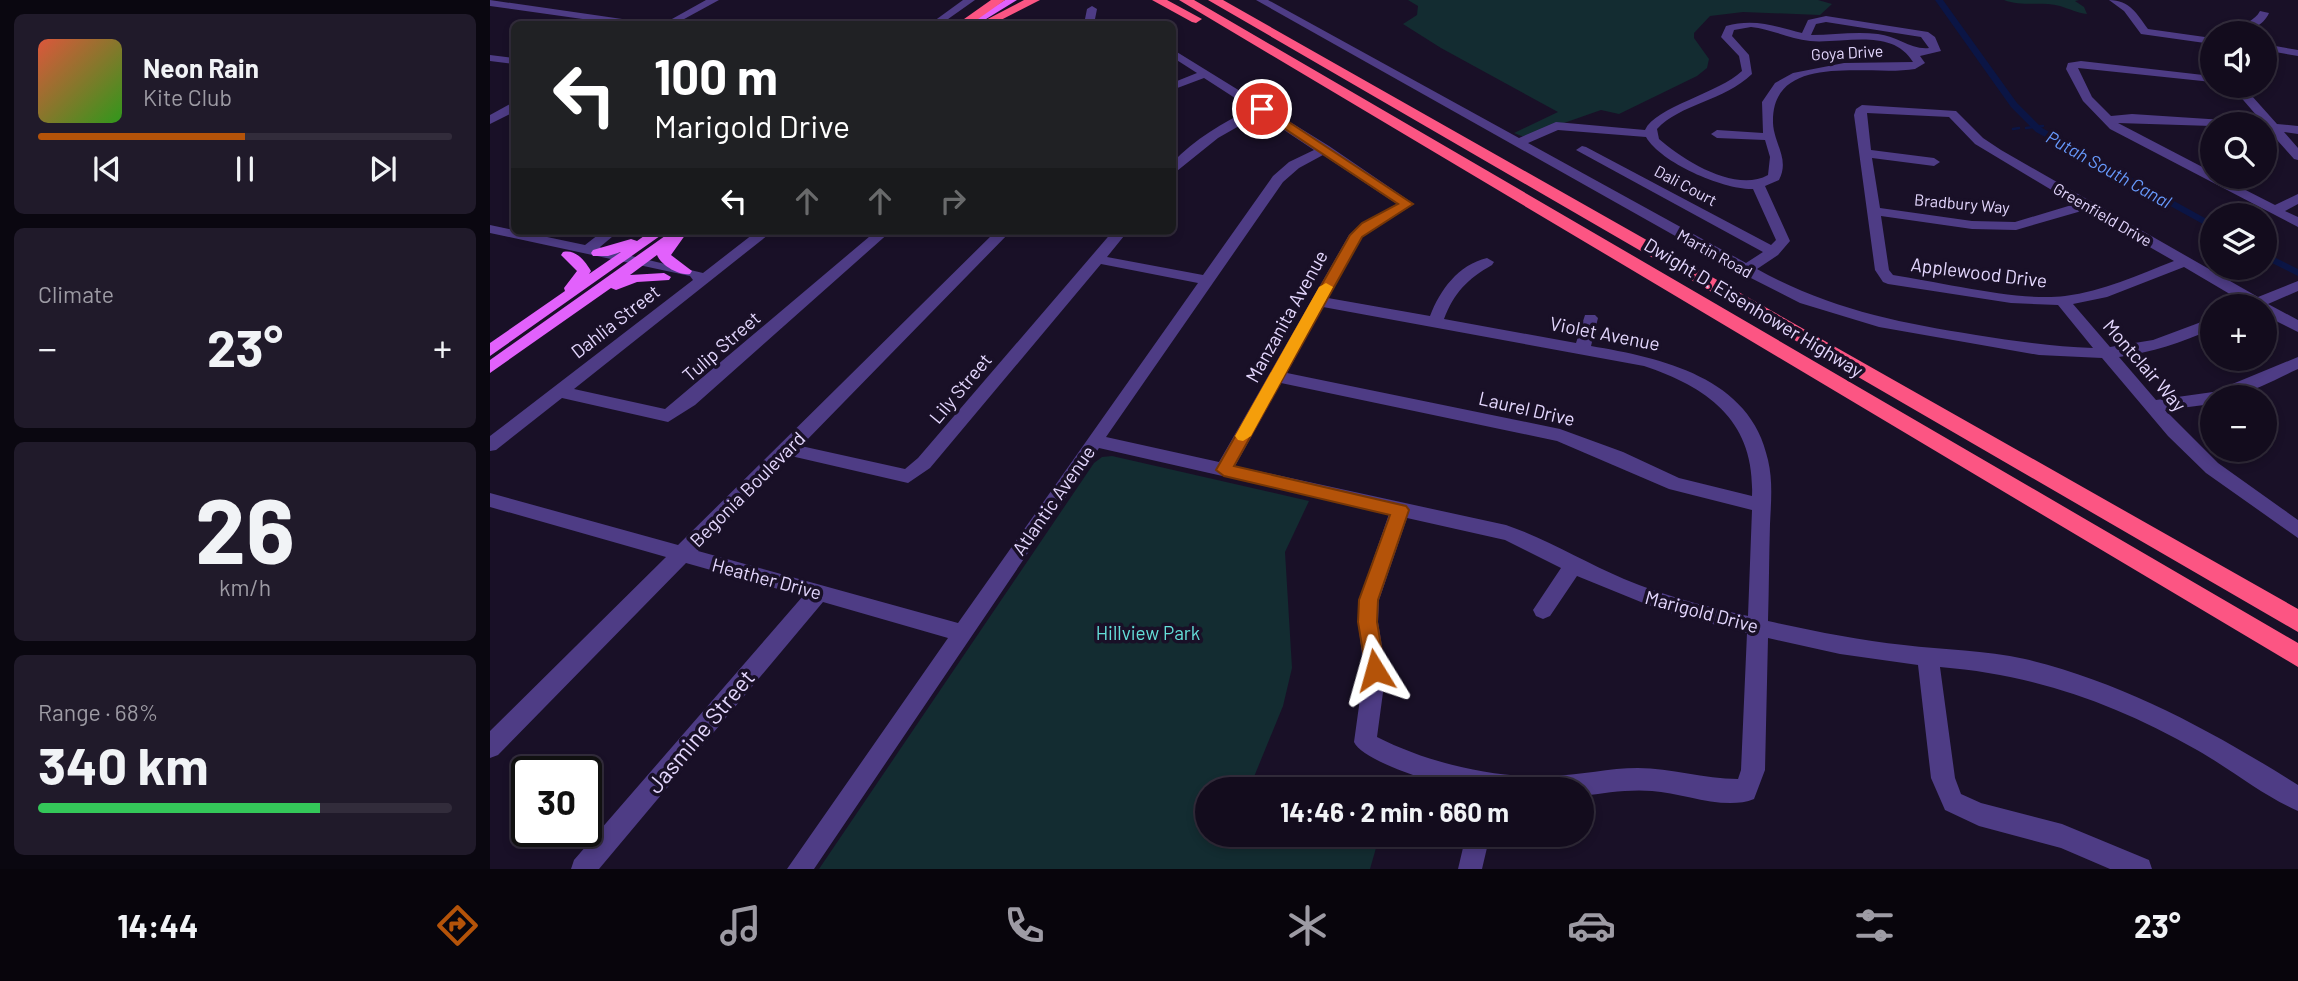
<!DOCTYPE html>
<html lang="en">
<head>
<meta charset="utf-8">
<style>
	body { margin:0; font-family:Barlow,sans-serif; background:#201a2a; color:#f1f3f6; height:100vh; display:flex; flex-direction:column; font-size:26px; white-space:nowrap }
	* { box-sizing:border-box; margin:0 }
	p { font-size:23px; color:#9d9ba4 }
	.icon { flex:none; width:38px; height:38px; fill:none; stroke:currentColor; stroke-width:2; stroke-linecap:round; stroke-linejoin:round }
	.map { position:relative; flex:1; overflow:hidden }
	.sheet { display:flex; flex-direction:column; gap:14px; padding:14px; background:#0a0710; width:490px }
	.sheet>* { flex:none }
	.banner { position:absolute; left:21px; top:21px; width:665px; height:214px; border-radius:10px; box-shadow:0 4px 10px #0003,0 0 0 2px #322c3b; background:#202124; color:#fff; overflow:hidden }
	.tools { position:absolute; left:1710px; top:21px; display:grid; gap:14px }
	.tools a { display:grid; place-items:center; width:77px; height:77px; border-radius:50%; background:#130c1d; box-shadow:0 4px 10px #0003,0 0 0 2px #322c3b; font-size:35px }
	.speed { position:absolute; left:21px; top:756px; display:flex; gap:14px; font-size:35px; font-weight:700; text-align:center }
	.speed>* { display:grid; place-content:center; width:91px; height:91px; border-radius:50%; background:#130c1d; box-shadow:0 4px 10px #0003,0 0 0 2px #322c3b; line-height:1 }
	.speed .limit { border:4px solid #111; border-radius:10px; background:#fff; color:#111 }
	.pin { position:absolute; display:grid; place-items:center; width:60px; height:60px; color:#fff; margin:-30px; border:4px solid #fff; border-radius:50%; box-shadow:0 2px 7px #0007 }
	.me { position:absolute; width:77px; margin:-38px; rotate:352deg; stroke-linejoin:round; filter:drop-shadow(0 0 5px #0008) }
	.turn { display:flex; align-items:center; gap:24px; height:147px; padding:0 28px; font-size:32px }
	.turn .icon { width:91px; height:91px; stroke-width:2.5 }
	.turn b { display:block; font-size:49px; line-height:60px }
	.lanes { display:flex; align-items:center; height:66px; padding:0 28px; background:#0003; justify-content:center; gap:35px; direction:ltr }
	.lanes .off { opacity:.35 }
	.big { font-size:52px; font-weight:700; line-height:1.1 }
	.sheet .card { flex:1; display:flex; flex-direction:column; justify-content:center; gap:10px; min-width:0; padding:0 24px; border-radius:10px; background:#201a2a }
	.sheet .dial { align-items:center; gap:0 }
	.dial b { font-size:91px; line-height:1 }
	.song { display:flex; align-items:center; gap:21px }
	.cover { width:84px; height:84px; border-radius:10px; background:linear-gradient(135deg,hsl(10 70% 55%),hsl(110 70% 35%)) }
	.played { height:7px; border-radius:4px; background:linear-gradient(90deg,#b45309 50%,#322c3b 50%) }
	.keys { display:flex; justify-content:space-around; direction:ltr }
	.heat { display:flex; justify-content:space-between; align-items:center; font-size:38px; direction:ltr }
	.charge { height:10px; border-radius:5px; background:linear-gradient(90deg,#34c759 68%,#322c3b 0) }
	.trip { position:absolute; left:705px; top:777px; width:399px; height:70px; border-radius:35px; background:#130c1d; box-shadow:0 4px 10px #0003,0 0 0 2px #322c3b; font-weight:700; line-height:70px; text-align:center }
	.tabs { display:flex; height:112px; justify-content:space-around; align-items:center; background:#08050c; color:#9d9ba4 }
	.tabs .icon { width:49px; height:49px }
	.tabs .current { color:#b45309 }
	.tabs b { font-size:32px; color:#f1f3f6 }
	main { display:flex; flex:1; min-height:0 }
	.map>svg:first-child { display:block }
</style>
</head>
<body>
<main>
<section class="sheet">
<div class="card">
<div class="song"><i class="cover"></i><div><b>Neon Rain</b><p>Kite Club</p></div></div>
<div class="played"></div>
<div class="keys"><svg class="icon" aria-label="previous" viewBox="0 0 24 24"><path d="M18 5L8 12l10 7zM5 5v14"/></svg><svg class="icon" aria-label="pause" viewBox="0 0 24 24"><path d="M8 5v14M16 5v14"/></svg><svg class="icon" aria-label="next" viewBox="0 0 24 24"><path d="M6 5l10 7-10 7zM19 5v14"/></svg></div>
</div>
<div class="card"><p>Climate</p>
<div class="heat"><a>−</a><b class="big">23°</b><a>+</a></div>
</div>
<div class="card dial"><b>26</b><p>km/h</p></div>
<div class="card"><p>Range · 68%</p><b class="big">340 km</b><div class="charge"></div></div>
</section>
<div class="map">
<svg width="1808" height="869" viewBox="0 0 1808 869">
	<rect width="100%" height="100%" fill="#191027"/>
	<path fill="#132c31" d="M918,0H1328L1342,4L1330,15L1253,12L1220,16L1204,33V38L1219,59L1217,68L1207,76L1129,114L1111,110L1034,137L1024,133L1068,112L951,48L913,24L927,15L928,6Z
		M1514,0H1589L1585,1L1594,7L1597,14C1587,13 1580,9 1570,6C1551,1 1532,7 1514,0Z
		M622,456L819,501L795,552L802,668L793,706L759,789H718V835H844L886,848L880,869H329L604,463L612,457Z"/>
	<g fill="none" stroke-linecap="round" stroke-linejoin="round">
		<path stroke="#0b1545" stroke-width="2.5" d="M1536,128L1553,126
			M1523,129L1529,128"/>
		<path fill="#0b1545" fill-rule="evenodd" d="M1445,0H1453L1527,103L1552,128L1722,222V229L1546,132L1521,107Z
			M1774,252L1808,269V276L1774,259Z"/>
		<path fill="#4e3c85" fill-rule="evenodd" d="M0,0L146,21L151,24H128L0,6Z
			M216,0H229L185,24H173Z
			M473,0H485L451,24H440Z
			M766,0H778L1029,138L1066,122L1155,130C1165,107 1229,93 1252,71L1249,56L1231,37L1236,26C1264,18 1285,26 1312,33L1318,20L1336,16L1438,32L1445,37L1451,51L1430,56L1435,63L1425,69C1381,77 1281,50 1283,123C1284,144 1300,159 1289,180L1275,186L1300,241L1288,255L1267,269C1336,308 1408,323 1486,335C1525,341 1564,347 1603,348L1568,305L1521,303L1398,284L1393,282L1385,270L1364,115L1366,109L1372,105L1466,111L1493,138L1511,150L1768,297L1808,281V291L1778,304L1808,320V332L1774,315V306H1753L1755,303L1694,267L1617,297L1583,304L1620,347L1663,340L1722,318V329C1691,343 1662,352 1629,357L1666,400L1723,392L1808,357V369C1777,383 1757,397 1722,397V404L1675,410L1728,463L1808,520V538L1716,473L1678,436L1612,358L1549,355L1389,327L1310,303L1251,273ZM1336,22L1431,37L1439,48C1421,50 1407,36 1388,34C1366,31 1343,35 1321,35L1326,24ZM1261,27C1281,29 1300,39 1320,41C1353,44 1402,27 1423,62L1354,63L1303,73L1285,83L1272,102L1273,133L1227,130L1221,134L1227,138L1275,140L1280,157L1278,175C1246,193 1194,161 1169,139L1167,129C1190,104 1234,101 1262,74L1259,55L1242,36L1244,30ZM1377,113L1459,117L1485,144L1585,204L1525,222L1482,221L1390,208L1382,158L1444,166L1450,162L1444,158L1381,150ZM1068,130L1156,137C1171,163 1234,190 1263,189L1286,240L1281,245L1096,147L1092,146L1086,150L1273,252L1256,263L1038,143ZM1595,210L1684,261C1648,275 1613,291 1575,296C1530,302 1450,282 1403,275L1399,270L1391,216L1482,229L1526,230Z
			M1619,0C1640,0 1647,14 1658,29L1722,38V44L1651,34L1634,11Z
			M602,6L607,9L604,24H594L597,9Z
			M1770,11L1779,13C1774,25 1758,33 1747,33C1752,23 1765,21 1770,11Z
			M1774,44L1808,50V56L1774,50Z
			M682,49L839,146L924,204L872,237L838,298L940,316C950,290 968,265 997,258L1004,262L1002,265C977,279 964,293 954,319L1086,343L1095,315H1105L1108,318L1101,346C1171,358 1261,377 1278,460C1283,481 1281,503 1280,524C1279,556 1279,588 1278,621C1323,631 1368,640 1414,645C1454,650 1495,650 1535,659C1633,682 1724,732 1808,785V811C1775,797 1739,768 1707,750C1624,703 1546,675 1450,667L1465,778L1471,794L1491,803L1572,824L1659,860L1662,869H1620L1571,848L1489,826L1455,810L1441,778L1428,665L1350,654L1278,638L1275,770L1264,799C1235,811 1193,793 1162,791C1139,789 1115,793 1092,796V789C1054,789 1014,793 977,789C954,787 873,762 864,742L874,670L868,622L869,600L899,514L609,448L324,869H297L458,638L333,602L109,869H81L84,860L313,596L196,563L8,755L0,758V731L176,557L0,507V493L188,545L506,231H521L311,446L415,469L428,458L623,231H638L617,257L713,275L783,176L799,162L824,150L770,114L728,138L682,175V163C705,139 733,122 762,109L714,78L682,90V83L707,73L682,57ZM833,155L907,204L872,223L859,235L729,462L616,437L793,182L809,168ZM611,264L708,283L468,623L208,551L301,456L418,483L440,468ZM833,307L1154,366C1219,388 1265,421 1262,496L1189,478L1133,452L1070,429L797,373ZM791,383L1067,441L1179,489L1262,510L1258,616C1215,606 1174,596 1134,579C1094,562 1057,539 1016,525L745,466ZM917,518L1015,540L1071,568L1043,610L1046,616L1053,619L1060,616L1087,576L1173,611L1257,633L1251,770L1248,779C1214,779 1181,768 1148,768C1119,768 1091,775 1063,776C1005,779 938,763 887,737L896,670L888,622L889,600Z
			M0,55L24,58V64L0,61Z
			M1591,61L1722,76V82L1588,68L1602,97L1621,116L1642,114L1749,121L1751,124L1722,126L1628,123L1722,172V177H1730L1785,205L1808,194V204L1795,211L1808,217V227L1620,129L1593,101L1576,69L1578,63Z
			M1741,86H1753L1787,124L1808,126V134L1794,132L1808,148V160L1804,159L1779,131L1774,130V124Z
			M20,104H24V112L0,124V115Z
			M0,225L95,245L113,231H129L110,247L112,249L213,273L267,231H283L84,389L175,409L386,231H401L205,405L178,422L72,398L6,450L0,451V436L203,280L200,276L0,233Z
			M976,835H1000L992,869H968Z"/>
		<path fill="#e261fc" fill-rule="evenodd" d="M515,0H527L488,24H476Z
			M161,231H177L0,356V343L75,291L74,288L87,271L71,255L73,252C86,249 95,261 101,271L99,274L131,252L118,256H103L101,253L103,250L141,239L147,241Z
			M182,231H198L181,255L202,271L200,274C189,276 171,265 167,255L140,275L174,273L181,277L179,280L147,282L126,290L121,288L0,373V360Z"/>
		<path fill="#fc5583" fill-rule="evenodd" d="M501,0H515L481,24H467Z
			M534,0H550L503,24H488Z
			M662,0H677L712,19L706,23L702,22Z
			M689,0H704L1808,643V667Z
			M718,0H733L1808,609V632Z"/>
	</g>
	<path fill="#b45309" stroke="#753606" stroke-width="2" d="M768,107H776L923,204L872,237L744,466L916,506L919,510L888,600L887,622L895,670L892,677L885,679L878,677L876,670L868,622L869,600L900,515L734,476L726,470L860,235L872,223L908,204L768,111Z"/>
	<path fill="#f59e0b" d="M836,283L843,287L761,436L753,441L748,440L745,436L829,287Z"/>
	<g text-anchor="middle" dominant-baseline="central" stroke-width="7" stroke-linejoin="round" paint-order="stroke">
		<g font-size="16" fill="#e4d7fe" stroke="#191027">
			<text transform="translate(1357 52) rotate(-3)">Goya Drive</text>
			<text transform="translate(1196 185) rotate(28)">Dali Court</text>
			<text transform="translate(1472 203) rotate(5)">Bradbury Way</text>
			<text transform="translate(1613 214) rotate(30)">Greenfield Drive</text>
			<text transform="translate(1225 253) rotate(29)">Martin Road</text>
		</g>
		<g font-size="18" font-style="italic" fill="#6799fc" stroke="#191027">
			<text transform="translate(1619 169) rotate(29)">Putah South Canal</text>
		</g>
		<g font-size="19" fill="#e4d7fe" stroke="#191027">
			<text transform="translate(1489 272) rotate(7)">Applewood Drive</text>
			<text transform="translate(1264 307) rotate(31)">Dwight D. Eisenhower Highway</text>
			<text transform="translate(796 316) rotate(-61)">Manzanita Avenue</text>
			<text transform="translate(125 321) rotate(-38)">Dahlia Street</text>
			<text transform="translate(1115 333) rotate(11)">Violet Avenue</text>
			<text transform="translate(231 346) rotate(-41)">Tulip Street</text>
			<text transform="translate(1655 365) rotate(49)">Montclair Way</text>
			<text transform="translate(470 388) rotate(-50)">Lily Street</text>
			<text transform="translate(1037 408) rotate(13)">Laurel Drive</text>
			<text transform="translate(257 489) rotate(-45)">Begonia Boulevard</text>
			<text transform="translate(563 500) rotate(-55)">Atlantic Avenue</text>
			<text transform="translate(277 578) rotate(15)">Heather Drive</text>
			<text transform="translate(1212 611) rotate(15)">Marigold Drive</text>
		</g>
		<g font-size="19" fill="#64ded9" stroke="#191027">
			<text x="658" y="632">Hillview Park</text>
		</g>
		<g font-size="23" fill="#e4d7fe" stroke="#191027">
			<text transform="translate(210 731) rotate(-50)">Jasmine Street</text>
		</g>
	</g>
</svg>
<div class="tools">
<a><svg class="icon" aria-label="sound" viewBox="0 0 24 24"><path d="M4 9h4l5-4v14l-5-4H4zM17 9q2 3 0 6"/></svg></a>
<a><svg class="icon" aria-label="search" viewBox="0 0 24 24"><circle cx="10" cy="10" r="6"/><path d="M15 15l6 6"/></svg></a>
<a><svg class="icon" aria-label="layers" viewBox="0 0 24 24"><path d="M12 4l9 5-9 5-9-5zM3 14l9 5 9-5"/></svg></a>
<a>+</a>
<a>−</a>
</div>
<div class="speed"><div class="limit">30</div></div>
<div class="pin" style="left:772px;top:109px;background:#d93025"><svg class="icon" aria-label="arrive" viewBox="0 0 24 24"><path d="M6 21V4h12l-3 4 3 4H6"/></svg></div>
<svg class="me" style="left:885px;top:670px" viewBox="-20 -20 40 40"><path d="M0-17L14 15 0 8-14 15z" fill="#b45309" stroke="#fff" stroke-width="4"/></svg>
<div class="trip">14:46 · 2 min · 660 m</div>
<div class="banner">
<div class="turn"><svg class="icon" aria-label="left" viewBox="0 0 24 24"><path d="M17 20v-9H6M10 6l-5 5 5 5"/></svg><div><b>100 m</b>Marigold Drive</div></div>
<div class="lanes"><svg class="icon" aria-label="left" viewBox="0 0 24 24"><path d="M17 20v-9H6M10 6l-5 5 5 5"/></svg><svg class="icon off" aria-label="ahead" viewBox="0 0 24 24"><path d="M12 20V5M6 11l6-6 6 6"/></svg><svg class="icon off" aria-label="ahead" viewBox="0 0 24 24"><path d="M12 20V5M6 11l6-6 6 6"/></svg><svg class="icon off" aria-label="right" viewBox="0 0 24 24"><path d="M7 20v-9h11M14 6l5 5-5 5"/></svg></div>
</div>
</div>
</main>
<nav class="tabs">
<b>14:44</b>
<svg class="icon current" aria-label="directions" viewBox="0 0 24 24"><path d="M12 3l9 9-9 9-9-9zM9 14v-3h6M13 9l2 2-2 2"/></svg>
<svg class="icon" aria-label="music" viewBox="0 0 24 24"><path d="M9 18V5l10-2v13"/><circle cx="6" cy="18" r="3"/><circle cx="16" cy="16" r="3"/></svg>
<svg class="icon" aria-label="phone" viewBox="0 0 24 24"><path d="M5 4h4l2 5-3 2q2 4 5 5l2-3 5 2v4C11 20 4 13 5 4z"/></svg>
<svg class="icon" aria-label="climate" viewBox="0 0 24 24"><path d="M12 3v18M4 7l16 10M4 17L20 7"/></svg>
<svg class="icon" aria-label="car" viewBox="0 0 24 24"><path d="M5 17H2v-5l4-1 3-4h7l3 4 3 1v5h-3M9 17h6M6 11h13"/><circle cx="7" cy="17" r="2"/><circle cx="17" cy="17" r="2"/></svg>
<svg class="icon" aria-label="filters" viewBox="0 0 24 24"><path d="M4 7h16M4 17h16"/><circle cx="9" cy="7" r="2"/><circle cx="15" cy="17" r="2"/></svg>
<b>23°</b>
</nav>
</body>
</html>
